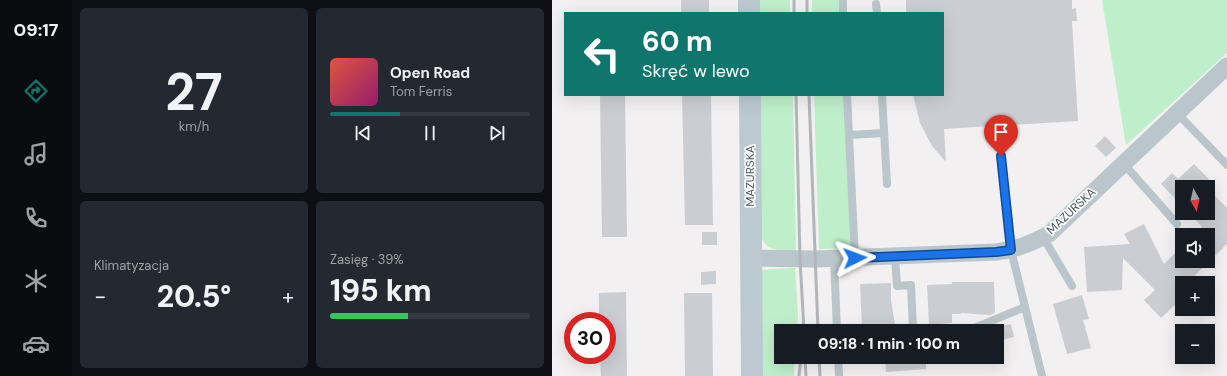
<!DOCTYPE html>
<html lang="pl">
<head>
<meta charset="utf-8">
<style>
	body { margin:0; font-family:"DM Sans",sans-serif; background:#242831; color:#f1f3f6; height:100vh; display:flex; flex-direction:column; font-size:15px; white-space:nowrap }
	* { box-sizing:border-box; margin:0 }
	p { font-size:13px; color:#9ea1a6 }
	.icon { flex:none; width:22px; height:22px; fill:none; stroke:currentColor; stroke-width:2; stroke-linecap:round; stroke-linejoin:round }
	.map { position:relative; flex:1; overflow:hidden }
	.drawer { display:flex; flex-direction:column; gap:8px; padding:8px; background:#0d0f14; width:480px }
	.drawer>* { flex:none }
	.hud { position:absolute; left:12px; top:12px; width:380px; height:84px; border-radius:0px; box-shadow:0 4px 16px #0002; background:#0f766e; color:#fff; overflow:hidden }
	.needle { width:26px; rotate:172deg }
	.tools { position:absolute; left:623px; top:180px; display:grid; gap:8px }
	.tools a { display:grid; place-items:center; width:40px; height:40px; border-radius:0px; background:#171b24; box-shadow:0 4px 16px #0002; font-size:20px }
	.speed { position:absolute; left:12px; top:312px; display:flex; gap:8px; font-size:20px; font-weight:700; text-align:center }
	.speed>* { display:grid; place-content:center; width:52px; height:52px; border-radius:50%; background:#171b24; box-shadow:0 4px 16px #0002; line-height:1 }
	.speed .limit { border:6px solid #d22; background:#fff; color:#111 }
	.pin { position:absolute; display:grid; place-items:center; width:34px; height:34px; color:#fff; margin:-41px -17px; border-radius:50% 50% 50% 0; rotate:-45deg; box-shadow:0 0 4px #0007 }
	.pin .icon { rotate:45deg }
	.me { position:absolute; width:44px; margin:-22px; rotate:87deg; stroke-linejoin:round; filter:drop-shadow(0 0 3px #0008) }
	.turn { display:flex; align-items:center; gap:14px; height:84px; padding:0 12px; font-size:18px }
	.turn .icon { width:52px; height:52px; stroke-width:2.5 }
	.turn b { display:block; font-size:28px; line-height:34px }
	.big { font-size:30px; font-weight:800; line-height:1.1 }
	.drawer .widget { flex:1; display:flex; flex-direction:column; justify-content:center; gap:6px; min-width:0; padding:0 14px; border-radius:6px; background:#242831 }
	.drawer .dial { align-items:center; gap:0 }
	.dial b { font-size:52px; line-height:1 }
	.song { display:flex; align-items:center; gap:12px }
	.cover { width:48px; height:48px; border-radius:6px; background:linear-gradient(135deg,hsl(10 70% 55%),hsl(320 70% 35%)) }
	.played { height:4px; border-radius:2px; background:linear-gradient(90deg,#0f766e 35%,#363941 35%) }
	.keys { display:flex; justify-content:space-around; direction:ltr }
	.heat { display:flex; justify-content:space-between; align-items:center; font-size:22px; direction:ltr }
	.charge { height:6px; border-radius:3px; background:linear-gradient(90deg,#34c759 39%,#363941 0) }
	.drawer .tiles { flex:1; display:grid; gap:8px; grid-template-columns:repeat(2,1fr) }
	.trip { position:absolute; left:222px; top:324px; width:230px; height:40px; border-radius:0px; background:#171b24; box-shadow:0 4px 16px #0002; font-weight:800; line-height:40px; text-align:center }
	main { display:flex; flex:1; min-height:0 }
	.tabs { display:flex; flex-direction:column; width:72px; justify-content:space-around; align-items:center; background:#090b0e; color:#9ea1a6 }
	.tabs .icon { width:28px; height:28px }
	.tabs .selected { color:#0f766e }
	.tabs b { font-size:18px; color:#f1f3f6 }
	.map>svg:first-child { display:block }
</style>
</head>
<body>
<main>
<nav class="tabs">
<b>09:17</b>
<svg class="icon selected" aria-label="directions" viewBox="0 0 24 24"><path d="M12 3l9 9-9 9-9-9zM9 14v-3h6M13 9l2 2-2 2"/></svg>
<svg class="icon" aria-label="music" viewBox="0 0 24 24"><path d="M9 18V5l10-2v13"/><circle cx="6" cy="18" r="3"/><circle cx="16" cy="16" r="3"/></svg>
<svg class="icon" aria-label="phone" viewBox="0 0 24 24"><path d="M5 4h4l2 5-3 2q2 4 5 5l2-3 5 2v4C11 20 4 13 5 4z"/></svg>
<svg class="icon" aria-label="climate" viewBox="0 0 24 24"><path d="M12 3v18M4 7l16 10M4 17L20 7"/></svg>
<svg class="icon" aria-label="car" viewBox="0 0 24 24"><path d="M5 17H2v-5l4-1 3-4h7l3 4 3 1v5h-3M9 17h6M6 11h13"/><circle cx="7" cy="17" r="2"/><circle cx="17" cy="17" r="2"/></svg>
</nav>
<section class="drawer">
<div class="tiles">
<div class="widget dial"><b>27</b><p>km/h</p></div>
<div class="widget">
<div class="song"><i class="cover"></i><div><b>Open Road</b><p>Tom Ferris</p></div></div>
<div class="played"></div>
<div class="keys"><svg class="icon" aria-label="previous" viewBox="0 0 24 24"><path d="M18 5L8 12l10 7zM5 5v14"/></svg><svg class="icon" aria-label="pause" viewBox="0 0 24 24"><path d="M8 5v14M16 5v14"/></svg><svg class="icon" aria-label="next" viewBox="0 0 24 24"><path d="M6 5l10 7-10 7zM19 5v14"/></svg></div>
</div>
<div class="widget"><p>Klimatyzacja</p>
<div class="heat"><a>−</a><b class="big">20.5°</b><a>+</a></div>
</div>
<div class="widget"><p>Zasięg · 39%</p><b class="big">195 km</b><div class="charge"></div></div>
</div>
</section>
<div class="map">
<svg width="675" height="376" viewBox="0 0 675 376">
	<rect width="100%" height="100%" fill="#f2f0f0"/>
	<path fill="#bfefca" d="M205,0H238V13H205Z
		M260,0H291V13H260Z
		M550,0H675V53L574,145Z
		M206,95H241L244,251C226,250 215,253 207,233Z
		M262,95H295L302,248L267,249Z
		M243,268L246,314L245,331H229V357H243L242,376H208L207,270Z"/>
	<path fill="#caced2" d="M129,0H157V13H129Z
		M354,0H520V9L524,8L525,21H520L526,121L392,129L394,162L380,146L368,123L361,95H391V13H354Z
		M48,95H73L75,237H50Z
		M130,95H159L161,225H133Z
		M553,136L564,148L554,157L543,146Z
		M642,164L657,179L649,187H630V206L609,184L620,173L626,179Z
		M656,189L675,208V244L635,283H630V298L609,318L592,300L603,290L571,258L570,290L535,292L532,247L578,244L572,234L592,224L612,264L630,246V261H656V235H642L650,227L637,213H656Z
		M150,232H165V245H150Z
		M164,271V284L149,285V272Z
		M400,282H442L443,313L438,315L409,313V314H400V323L377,325L375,285L400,284Z
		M339,283V300L344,331H312V328L310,327L308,284Z
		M74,292L75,376H49L48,355H55V321H47V293Z
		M132,293H160L161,376H133Z
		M530,295L537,319L531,320L539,348L515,354L501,304Z
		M459,324L462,337L445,341V327Z
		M333,357H374V369L334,372Z"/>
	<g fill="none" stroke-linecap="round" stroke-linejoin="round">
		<path stroke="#bbc6cc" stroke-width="8" d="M291,0V13
			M324,4L325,13
			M295,95L303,258
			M330,95L335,184
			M624,112L675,165
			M297,135L332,133
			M449,156L459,250L490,376
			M571,163L625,224
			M491,237L520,286
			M343,256L345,286L359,285L361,329
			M282,258L285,331
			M415,331L473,307
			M286,357L287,376"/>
		<path stroke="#bbc6cc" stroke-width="17" d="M199,258L263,259L444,252C466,249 477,244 497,234L675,66"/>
		<path stroke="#bcc9d1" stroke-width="22" d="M197,0V13
			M198,95L200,376"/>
		<path stroke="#b2b6ba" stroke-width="3" d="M242,0V13
			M255,0V13
			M244,95L248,259L252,331
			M257,95L266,331
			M267,357L268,376
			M253,360L254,376
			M247,376L249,357"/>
	</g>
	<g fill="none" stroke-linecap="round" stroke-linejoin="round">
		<defs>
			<path id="route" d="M303,258L444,252L459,250L449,156"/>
		</defs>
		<use href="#route" stroke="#114b97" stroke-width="10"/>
		<use href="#route" stroke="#1a73e8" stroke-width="7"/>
	</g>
	<g text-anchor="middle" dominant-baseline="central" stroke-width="3.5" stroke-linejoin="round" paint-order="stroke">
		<g font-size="12" fill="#48565d" stroke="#fff">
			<text transform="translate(198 176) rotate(-90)">MAZURSKA</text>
			<text transform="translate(519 211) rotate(-43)">MAZURSKA</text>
		</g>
	</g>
</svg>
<div class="tools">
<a><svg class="needle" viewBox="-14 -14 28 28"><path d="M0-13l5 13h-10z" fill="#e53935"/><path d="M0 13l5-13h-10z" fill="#9ea1a6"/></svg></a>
<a><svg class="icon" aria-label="sound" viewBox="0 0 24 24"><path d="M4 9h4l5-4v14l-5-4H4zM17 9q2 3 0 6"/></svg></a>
<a>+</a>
<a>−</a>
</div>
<div class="speed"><div class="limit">30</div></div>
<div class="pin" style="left:449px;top:156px;background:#d93025"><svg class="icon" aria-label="arrive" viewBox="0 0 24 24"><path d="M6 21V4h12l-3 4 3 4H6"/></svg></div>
<svg class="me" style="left:303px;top:258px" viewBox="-20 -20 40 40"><path d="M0-17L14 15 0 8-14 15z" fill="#1a73e8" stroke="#fff" stroke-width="4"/></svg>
<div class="trip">09:18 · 1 min · 100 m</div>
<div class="hud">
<div class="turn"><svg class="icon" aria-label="left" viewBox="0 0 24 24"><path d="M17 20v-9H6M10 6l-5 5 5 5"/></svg><div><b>60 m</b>Skręć w lewo</div></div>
</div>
</div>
</main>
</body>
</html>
